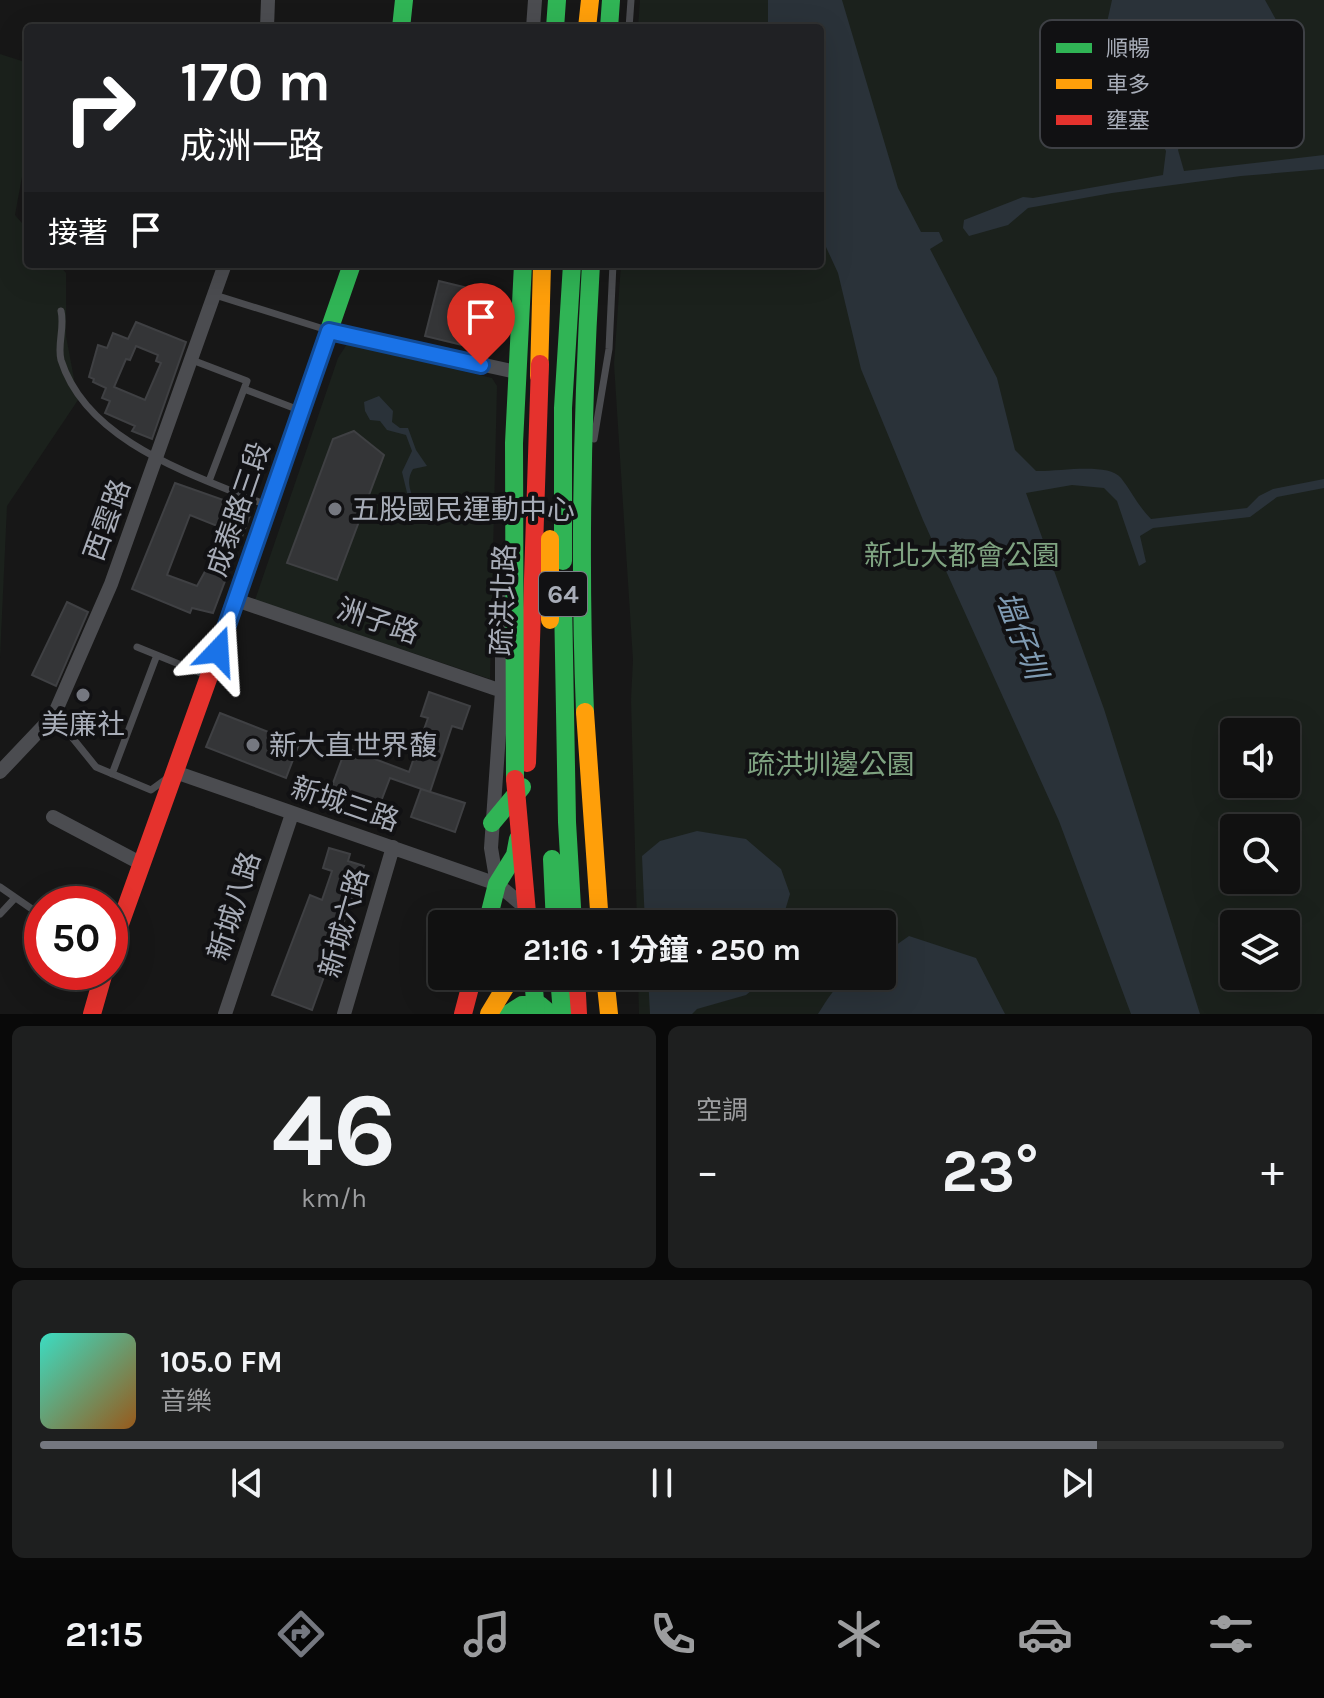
<!DOCTYPE html>
<html lang="zh-TW">
<head>
<meta charset="utf-8">
<style>
	body { margin:0; font-family:Karla,"Noto Sans TC",sans-serif; background:#1e1f1f; color:#f1f3f6; height:100vh; display:flex; flex-direction:column; font-size:30px; white-space:nowrap }
	* { box-sizing:border-box; margin:0 }
	p { font-size:26px; color:#9c9d9f }
	.icon { flex:none; width:44px; height:44px; fill:none; stroke:currentColor; stroke-width:2; stroke-linecap:round; stroke-linejoin:round }
	.map { position:relative; height:1014px; overflow:hidden }
	.details { display:flex; flex-direction:column; gap:12px; padding:12px; background:#090909; flex:1 }
	.details>* { flex:none }
	.top-card { position:absolute; left:24px; top:24px; width:800px; height:244px; border-radius:8px; box-shadow:0 8px 32px #0002,0 0 0 2px #303131; background:#202124; color:#fff; overflow:hidden }
	.tools { position:absolute; left:1220px; top:718px; display:grid; gap:16px }
	.tools a { display:grid; place-items:center; width:80px; height:80px; border-radius:8px; background:#111; box-shadow:0 8px 32px #0002,0 0 0 2px #303131; font-size:40px }
	.speed { position:absolute; left:24px; top:886px; display:flex; gap:16px; font-size:40px; font-weight:700; text-align:center }
	.speed>* { display:grid; place-content:center; width:104px; height:104px; border-radius:50%; background:#111; box-shadow:0 8px 32px #0002,0 0 0 2px #303131; line-height:1 }
	.speed .limit { border:12px solid #d22; background:#fff; color:#111 }
	.pin { position:absolute; display:grid; place-items:center; width:68px; height:68px; color:#fff; margin:-82px -34px; border-radius:50% 50% 50% 0; rotate:-45deg; box-shadow:0 0 8px #0007 }
	.pin .icon { rotate:45deg }
	.me { position:absolute; width:88px; margin:-44px; rotate:20deg; stroke-linejoin:round; filter:drop-shadow(0 0 6px #0008) }
	.turn { display:flex; align-items:center; gap:28px; height:168px; padding:0 24px; font-size:36px }
	.turn .icon { width:104px; height:104px; stroke-width:2.5 }
	.turn b { display:block; font-size:56px; line-height:68px }
	.then { display:flex; align-items:center; height:76px; padding:0 24px; background:#0003; gap:16px; font-size:30px }
	.big { font-size:60px; font-weight:700; line-height:1.1 }
	.details .tile { flex:1; display:flex; flex-direction:column; justify-content:center; gap:12px; min-width:0; padding:0 28px; border-radius:12px; background:#1e1f1f }
	.details .dial { align-items:center; gap:0 }
	.dial b { font-size:104px; line-height:1 }
	.song { display:flex; align-items:center; gap:24px }
	.cover { width:96px; height:96px; border-radius:12px; background:linear-gradient(135deg,hsl(170 70% 55%),hsl(30 70% 35%)) }
	.played { height:8px; border-radius:4px; background:linear-gradient(90deg,#757880 85%,#303131 85%) }
	.keys { display:flex; justify-content:space-around; direction:ltr }
	.heat { display:flex; justify-content:space-between; align-items:center; font-size:44px; direction:ltr }
	.details .tiles { flex:1; display:grid; gap:12px; grid-template-columns:1fr 1fr }
	.tile:last-child { grid-column:span 2 }
	.trip { position:absolute; left:428px; top:910px; width:468px; height:80px; border-radius:8px; background:#111; box-shadow:0 8px 32px #0002,0 0 0 2px #303131; font-weight:700; line-height:80px; text-align:center }
	.menu { display:flex; height:128px; justify-content:space-around; align-items:center; background:#070707; color:#9c9d9f }
	.menu .icon { width:56px; height:56px }
	.menu .current { color:#757880 }
	.menu b { font-size:36px; color:#f1f3f6 }
	.map>svg:first-child { display:block }
</style>
</head>
<body>
<div class="map">
<svg width="1324" height="1014" viewBox="0 0 1324 1014">
	<rect width="100%" height="100%" fill="#171717"/>
	<path fill="#1b211c" fill-rule="evenodd" d="M640,0H1324V1014H639L638,976H882V924H637L631,699L633,660L614,364L621,264H820V28H638ZM1234,732H1286V784H1234ZM1234,828H1286V880H1234ZM1234,924H1286V976H1234Z
		M0,54L28,63V144L15,215L28,230V264H58L66,273V336L78,400L7,506L0,658Z
		M347,344L492,378L497,386L490,679L255,600L338,358Z"/>
	<path fill="#2a3239" d="M768,0H842L898,188L921,232H939L943,241L930,249L997,378L1015,450L1036,471C1057,472 1108,462 1121,478C1132,492 1138,506 1151,519L1247,508L1259,496L1273,489L1324,479V488L1277,497L1250,517L1153,528L1140,536L1146,562L1139,566L1117,501L1104,488L1072,485L1026,493L1104,709L1200,1014H1131L1059,821L923,520L861,369L838,273L820,234V28H768Z
		M1112,0H1265L1280,27L1282,60L1290,77L1264,126L1217,136L1185,135L1178,150L1184,171L1324,155V169L1241,176L1112,193L1028,208L1008,225L969,236L963,228L964,220L1023,197L1033,198L1163,175L1166,151L1158,136L1143,137L1102,125L1089,103Z
		M379,396L393,411L392,422L400,428H408L416,450L427,466L413,469C405,482 411,492 416,505H410L402,472L412,451L406,435L387,430L380,421L370,420L365,411L364,402Z
		M697,831L746,839L781,869L790,894L781,924H645L642,856L660,841Z
		M909,936L976,958L1005,1014H818C840,980 841,976 882,976V955Z
		M648,976H769L746,995L697,1009L692,1014H650Z"/>
	<path fill="#343537" stroke="#3f4043" stroke-width="2" fill-rule="evenodd" d="M439,281L501,296L487,351L425,336Z
		M136,322L186,342L152,439L132,431L135,426L105,413L110,401L102,398L106,388L93,382L94,379L89,377L98,345L107,348L113,333L128,339ZM136,346L158,355L156,361L161,363L145,400L114,387L126,359L130,360Z
		M354,431L384,455L337,580L287,563L333,439Z
		M175,483L252,510L237,550L233,549L232,551L214,544L220,527L190,515L167,575L197,586L208,566L228,573L213,613L192,608L190,613L132,589Z
		M67,602L88,612L56,686L32,675Z
		M429,692L470,706L462,729L452,726L430,792L390,778L380,804L332,786L346,748L409,772L428,718L421,716Z
		M220,713L299,744L286,778L206,747Z
		M421,789L465,803L455,832L411,817Z
		M329,848L350,854L348,861L364,866L312,1010L272,995L310,895L322,900L332,871L323,868Z"/>
	<g fill="none" stroke-linecap="round" stroke-linejoin="round">
		<path stroke="#4b4c50" stroke-width="7" d="M629,28L631,0
			M215,295L327,330
			M61,311C65,327 57,345 61,360C87,443 195,475 266,505
			M192,360L247,381L244,389L299,410
			M594,439L609,349L613,264
			M209,481L244,389
			M137,647L206,675
			M54,715L96,767L151,790L166,779
			M112,774L157,655
			M0,887L42,916
			M0,914L15,898"/>
		<path stroke="#4b4c50" stroke-width="14" d="M267,28L268,0
			M533,28L535,0
			M329,331L512,371
			M502,580V691L491,848L497,884L526,908
			M236,600L502,691
			M0,772L54,715L111,584L225,264
			M175,772L497,884
			M53,817L142,864
			M225,1014L292,814
			M344,1014L393,847"/>
		<path stroke="#30b455" stroke-width="18" d="M401,28L404,0
			M555,28L557,0
			M609,28L611,0
			M212,668L352,264
			M492,823L522,787
			M487,924L497,884L515,855L518,839
			M508,1014L522,1005H540L547,1011"/>
		<path stroke="#ff9f0a" stroke-width="18" d="M587,28L590,0
			M539,376L542,264
			M605,976L609,1014
			M489,1014L512,976"/>
		<path stroke="#e5322d" stroke-width="18" d="M527,763L540,364
			M110,952L212,668
			M576,976L578,1014
			M92,1014L104,972
			M463,1014L473,976"/>
		<path stroke="#30b455" stroke-width="18" d="M563,561V408L572,264
			M563,600L567,822L573,924
			M585,712C579,562 582,414 591,264
			M515,779L514,443L523,264
			M552,859L555,924
			M533,976L536,1014
			M559,976L562,1014"/>
		<path stroke="#ff9f0a" stroke-width="18" d="M550,539V620
			M585,712L600,924"/>
		<path stroke="#e5322d" stroke-width="18" d="M515,779L528,924"/>
	</g>
	<g fill="none" stroke-linecap="round" stroke-linejoin="round">
		<defs>
			<path id="route" d="M218,651L329,331L481,365"/>
		</defs>
		<use href="#route" stroke="#114b97" stroke-width="20"/>
		<use href="#route" stroke="#1a73e8" stroke-width="14"/>
	</g>
	<g fill="#757880" stroke="#111113" stroke-width="3">
		<circle cx="335" cy="509" r="8"/>
		<circle cx="83" cy="695" r="8"/>
		<circle cx="253" cy="745" r="8"/>
	</g>
	<g text-anchor="middle" dominant-baseline="central" stroke-width="8" stroke-linejoin="round" paint-order="stroke">
		<rect fill="#111113" stroke="#7b7e86" stroke-width="2" x="539" y="572" width="48" height="44" rx="6"/>
		<g font-size="26" font-weight="bold" fill="#a8adb8">
			<text x="563" y="594">64</text>
		</g>
		<g font-size="28" fill="#a8adb8" stroke="#111113">
			<text transform="translate(238 509) rotate(-71)">成泰路三段</text>
			<text transform="translate(107 520) rotate(-70)">西雲路</text>
			<text transform="translate(503 600) rotate(-88)">疏洪北路</text>
			<text transform="translate(378 621) rotate(19)">洲子路</text>
			<text transform="translate(345 804) rotate(19)">新城三路</text>
			<text transform="translate(234 906) rotate(-72)">新城八路</text>
			<text transform="translate(344 923) rotate(-74)">新城六路</text>
		</g>
		<g font-size="28" fill="#a8adb8" stroke="#111113" text-anchor="start">
			<text x="351" y="509">五股國民運動中心</text>
			<text x="83" y="724" text-anchor="middle">美廉社</text>
			<text x="269" y="745">新大直世界馥</text>
		</g>
		<g font-size="28" fill="#7fa381" stroke="#111113">
			<text x="962" y="555">新北大都會公園</text>
			<text x="831" y="764">疏洪圳邊公園</text>
		</g>
		<g font-size="30" font-style="italic" fill="#7f9bb3" stroke="#111113">
			<text transform="translate(1021 635) rotate(69)">塭仔圳</text>
		</g>
	</g>
	<rect x="1040" y="20" width="264" height="128" rx="12" fill="#111113" stroke="#3e4045" stroke-width="2"/>
	<rect x="1056" y="43" width="36" height="10" fill="#30b455"/>
	<rect x="1056" y="79" width="36" height="10" fill="#ff9f0a"/>
	<rect x="1056" y="115" width="36" height="10" fill="#e5322d"/>
	<g font-size="22" fill="#a8adb8">
		<text x="1106" y="56">順暢</text>
		<text x="1106" y="92">車多</text>
		<text x="1106" y="128">壅塞</text>
	</g>
</svg>
<div class="tools">
<a><svg class="icon" aria-label="sound" viewBox="0 0 24 24"><path d="M4 9h4l5-4v14l-5-4H4zM17 9q2 3 0 6"/></svg></a>
<a><svg class="icon" aria-label="search" viewBox="0 0 24 24"><circle cx="10" cy="10" r="6"/><path d="M15 15l6 6"/></svg></a>
<a><svg class="icon" aria-label="layers" viewBox="0 0 24 24"><path d="M12 4l9 5-9 5-9-5zM3 14l9 5 9-5"/></svg></a>
</div>
<div class="speed"><div class="limit">50</div></div>
<div class="pin" style="left:481px;top:365px;background:#d93025"><svg class="icon" aria-label="arrive" viewBox="0 0 24 24"><path d="M6 21V4h12l-3 4 3 4H6"/></svg></div>
<svg class="me" style="left:218px;top:651px" viewBox="-20 -20 40 40"><path d="M0-17L14 15 0 8-14 15z" fill="#1a73e8" stroke="#fff" stroke-width="4"/></svg>
<div class="trip">21:16 · 1 分鐘 · 250 m</div>
<div class="top-card">
<div class="turn"><svg class="icon" aria-label="right" viewBox="0 0 24 24"><path d="M7 20v-9h11M14 6l5 5-5 5"/></svg><div><b>170 m</b>成洲一路</div></div>
<div class="then">接著<svg class="icon" aria-label="arrive" viewBox="0 0 24 24"><path d="M6 21V4h12l-3 4 3 4H6"/></svg></div>
</div>
</div>
<section class="details">
<div class="tiles">
<div class="tile dial"><b>46</b><p>km/h</p></div>
<div class="tile"><p>空調</p>
<div class="heat"><a>−</a><b class="big">23°</b><a>+</a></div>
</div>
<div class="tile">
<div class="song"><i class="cover"></i><div><b>105.0 FM</b><p>音樂</p></div></div>
<div class="played"></div>
<div class="keys"><svg class="icon" aria-label="previous" viewBox="0 0 24 24"><path d="M18 5L8 12l10 7zM5 5v14"/></svg><svg class="icon" aria-label="pause" viewBox="0 0 24 24"><path d="M8 5v14M16 5v14"/></svg><svg class="icon" aria-label="next" viewBox="0 0 24 24"><path d="M6 5l10 7-10 7zM19 5v14"/></svg></div>
</div>
</div>
</section>
<nav class="menu">
<b>21:15</b>
<svg class="icon current" aria-label="directions" viewBox="0 0 24 24"><path d="M12 3l9 9-9 9-9-9zM9 14v-3h6M13 9l2 2-2 2"/></svg>
<svg class="icon" aria-label="music" viewBox="0 0 24 24"><path d="M9 18V5l10-2v13"/><circle cx="6" cy="18" r="3"/><circle cx="16" cy="16" r="3"/></svg>
<svg class="icon" aria-label="phone" viewBox="0 0 24 24"><path d="M5 4h4l2 5-3 2q2 4 5 5l2-3 5 2v4C11 20 4 13 5 4z"/></svg>
<svg class="icon" aria-label="climate" viewBox="0 0 24 24"><path d="M12 3v18M4 7l16 10M4 17L20 7"/></svg>
<svg class="icon" aria-label="car" viewBox="0 0 24 24"><path d="M5 17H2v-5l4-1 3-4h7l3 4 3 1v5h-3M9 17h6M6 11h13"/><circle cx="7" cy="17" r="2"/><circle cx="17" cy="17" r="2"/></svg>
<svg class="icon" aria-label="filters" viewBox="0 0 24 24"><path d="M4 7h16M4 17h16"/><circle cx="9" cy="7" r="2"/><circle cx="15" cy="17" r="2"/></svg>
</nav>
</body>
</html>
